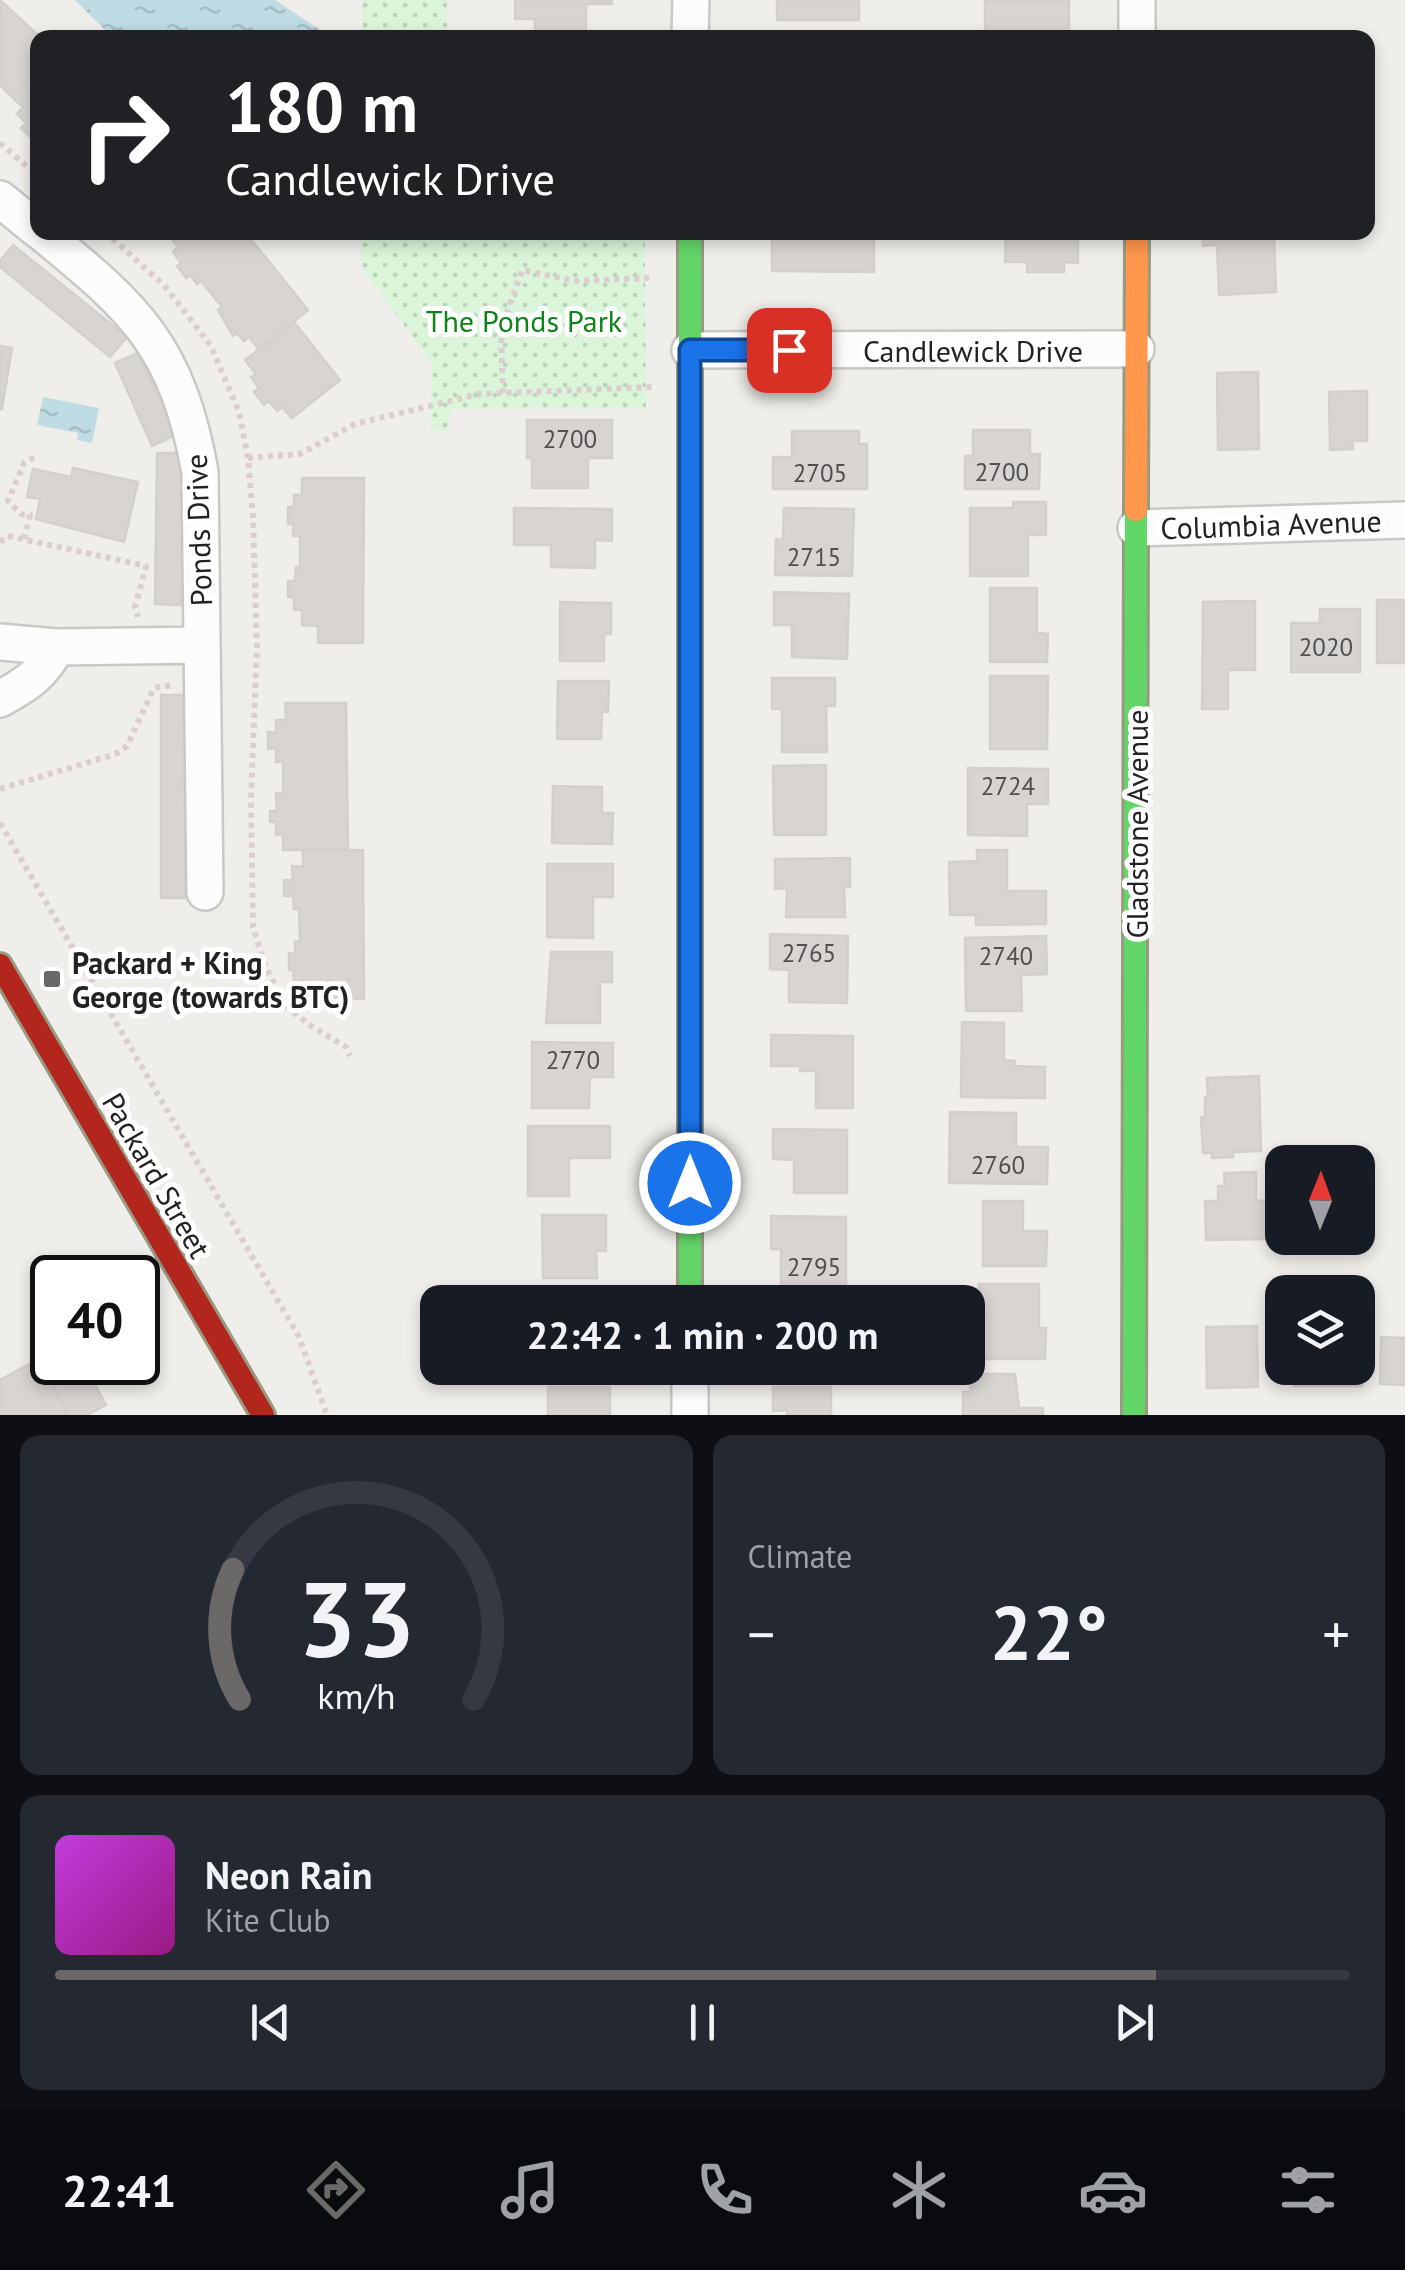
<!DOCTYPE html>
<html lang="en">
<head>
<meta charset="utf-8">
<style>
	body { margin:0; font-family:"PT Sans",sans-serif; background:#242831; color:#f1f3f6; height:100vh; display:flex; flex-direction:column; font-size:38px; white-space:nowrap }
	* { box-sizing:border-box; margin:0 }
	p { font-size:32px; color:#9ea1a6 }
	.icon { flex:none; width:55px; height:55px; fill:none; stroke:currentColor; stroke-width:2; stroke-linecap:round; stroke-linejoin:round }
	.map { position:relative; height:1415px; overflow:hidden }
	.details { display:flex; flex-direction:column; gap:20px; padding:20px; background:#0d0f14; flex:1 }
	.details>* { flex:none }
	.top-card { position:absolute; left:30px; top:30px; width:1345px; height:210px; border-radius:20px; box-shadow:0 5px 15px #0003; background:#202124; color:#fff; overflow:hidden }
	.needle { width:65px; rotate:1deg }
	.fabs { position:absolute; left:1265px; top:1145px; display:grid; gap:20px }
	.fabs a { display:grid; place-items:center; width:110px; height:110px; border-radius:20px; background:#171b24; box-shadow:0 5px 15px #0003; font-size:50px }
	.speed { position:absolute; left:30px; top:1255px; display:flex; gap:20px; font-size:50px; font-weight:700; text-align:center }
	.speed>* { display:grid; place-content:center; width:130px; height:130px; border-radius:50%; background:#171b24; box-shadow:0 5px 15px #0003; line-height:1 }
	.speed .limit { border:5px solid #111; border-radius:15px; background:#fff; color:#111 }
	.pin { position:absolute; display:grid; place-items:center; width:85px; height:85px; color:#fff; margin:-42px; border-radius:20px; box-shadow:0 5px 15px #0006 }
	.me { position:absolute; width:110px; margin:-55px; rotate:0deg; stroke-linejoin:round; filter:drop-shadow(0 0 8px #0008) }
	.turn { display:flex; align-items:center; gap:35px; height:210px; padding:0 30px; font-size:45px }
	.turn .icon { width:130px; height:130px; stroke-width:2.5 }
	.turn b { display:block; font-size:70px; line-height:85px }
	.big { font-size:75px; font-weight:700; line-height:1.1 }
	.details .tile { flex:1; display:flex; flex-direction:column; justify-content:center; gap:15px; min-width:0; padding:0 35px; border-radius:20px; background:#242831 }
	.details .dial { align-items:center; gap:0 }
	.dial svg { height:260px; overflow:visible; fill:none; stroke:#363941; stroke-width:7; stroke-linecap:round; text-anchor:middle }
	.dial text { fill:#f1f3f6; stroke:none }
	.song { display:flex; align-items:center; gap:30px }
	.cover { width:120px; height:120px; border-radius:15px; background:linear-gradient(135deg,hsl(290 70% 55%),hsl(310 70% 35%)) }
	.played { height:10px; border-radius:5px; background:linear-gradient(90deg,#6a6968 85%,#363941 85%) }
	.keys { display:flex; justify-content:space-around; direction:ltr }
	.heat { display:flex; justify-content:space-between; align-items:center; font-size:55px; direction:ltr }
	.details .tiles { flex:1; display:grid; gap:20px; grid-template-columns:1fr 1fr }
	.tile:last-child { grid-column:span 2 }
	.trip { position:absolute; left:420px; top:1285px; width:565px; height:100px; border-radius:20px; background:#171b24; box-shadow:0 5px 15px #0003; font-weight:700; line-height:100px; text-align:center }
	.tabs { display:flex; height:160px; justify-content:space-around; align-items:center; background:#090b0e; color:#9ea1a6 }
	.tabs .icon { width:70px; height:70px }
	.tabs .on { color:#6a6968 }
	.tabs b { font-size:45px; color:#f1f3f6 }
	.map>svg:first-child { display:block }
</style>
</head>
<body>
<div class="map">
<svg width="1405" height="1415" viewBox="0 0 1405 1415">
	<defs>
		<pattern id="park-dots" width="8" height="8" patternUnits="userSpaceOnUse" patternTransform="scale(2.5)"><rect width="8" height="8" fill="#daf5da"/><path d="M2 2h.1M6 6h.1" fill="none" stroke="#bbd2bb" stroke-width="1.8" stroke-linecap="round"/></pattern>
		<pattern id="water-ripples" width="26" height="14" patternUnits="userSpaceOnUse" patternTransform="scale(2.5)"><rect width="26" height="14" fill="#bfdbe3"/><path d="M2 4q2-2 4 0t4 0M15 11q2-2 4 0t4 0" fill="none" stroke="#a4bcc2"/></pattern>
	</defs>
	<rect width="100%" height="100%" fill="#f0eeeb"/>
	<path fill="url(#park-dots)" d="M362,0H447V37H362Z
		M361,233H645L646,408L450,409L448,431L431,430L432,363L361,267Z"/>
	<path fill="url(#water-ripples)" d="M75,0H275L331,37H112Z
		M43,397L99,408L92,443L77,440L78,433L37,425Z"/>
	<path fill="#d7d4d2" stroke="#d3d0cc" stroke-width="2.5" d="M0,0L41,38H38V69L11,96L0,85Z
		M515,0H612V4H586V38H557V35H535V19H515Z
		M777,0H859V20H777Z
		M985,1H1069V38H985Z
		M38,69V138L35,136L32,139L21,128L26,123L17,114L23,107L11,96Z
		M245,232L308,310L259,350L249,337L244,341L237,333L233,336L218,310L222,307L201,281L197,284L190,275L186,278L177,266L181,263L173,252L178,247L167,233Z
		M794,232H867V239H874V272L772,271V238H794Z
		M1006,232H1078V263L1064,262V272H1027V262H1005Z
		M1203,232L1274,236L1276,292L1219,295L1217,245L1203,246Z
		M13,245L127,337L110,357L0,267V261Z
		M294,322L340,380L292,418L282,407L277,411L269,401L264,405L254,392L259,388L251,377L256,374L245,360Z
		M0,346L12,348L2,409H0Z
		M138,353L176,435L152,446L115,363Z
		M1258,372L1259,449L1218,450L1217,373Z
		M1367,391V441H1352L1353,449L1330,450L1329,392Z
		M527,420H612V458H588V488H532V458H527Z
		M973,430H1030V454H1040L1039,489H965V456H973Z
		M792,431H859V444H867V489H773V457H792Z
		M157,453H183L182,605L155,604Z
		M73,468L138,482L124,542L36,519L40,499L27,497L33,469L71,477Z
		M302,478H364L363,643H318V626L302,625V610H294V597H288V581H295L296,567H300V536H293V524H288V507H294V495H302Z
		M1013,502H1046V535H1028V576H970V508H1013Z
		M514,508L612,509V541L595,540V568L551,567V545H514Z
		M784,508L854,509L852,576L775,575L776,539L783,540Z
		M990,588H1037V633L1048,634L1047,662H990Z
		M774,592L849,594L847,659L792,657V625H774Z
		M1377,600H1405V663H1377Z
		M1255,601V670H1228V709H1202L1203,602Z
		M560,602L611,603V634H604V661H560Z
		M1320,609H1360V672H1291V623H1320Z
		M990,676H1048L1047,749H990Z
		M772,678H835V706H826L827,752H782V709H772Z
		M558,681H609L608,712H602L601,739H557Z
		M161,695H185V898H161Z
		M285,703H346L348,850H283V835H276V822H270V811H277L276,793H283V761L276,762V748L268,749V732L276,733V720H286Z
		M826,765V835H774L773,766Z
		M968,768L1048,769V804H1027V836L968,835Z
		M553,786L602,787V813H613L612,844L552,843Z
		M303,850H363L364,999H301V982H294L293,970H289V953L295,954V941L300,942L299,909H294L293,896H284V880H293L292,866L303,867Z
		M977,850H1007V891H1046V924L976,925V915H950L949,862L977,861Z
		M850,858V887H844L845,917H786L787,888L775,889V859Z
		M547,864H613V897H593V938L547,937Z
		M770,934L848,936L847,1003L789,1002V970L770,969Z
		M1046,936L1047,974L1021,975L1022,1011H966L965,938Z
		M551,952H612V982H600V1023H546Z
		M962,1022L1004,1023V1060L1015,1061V1066L1045,1067V1098L961,1097Z
		M771,1035L853,1036V1108H816V1071H800V1066H771Z
		M532,1042L613,1043V1077H590L589,1108H532Z
		M1259,1076L1261,1151L1233,1152V1157L1212,1158V1153H1203L1201,1117H1205V1097H1208L1207,1078Z
		M950,1112L1016,1113V1147H1048L1047,1184L949,1183Z
		M528,1126H610V1158H569V1196H528Z
		M773,1129L847,1130V1193H794V1160L773,1159Z
		M1256,1172V1201L1272,1200L1273,1239L1206,1240L1205,1201H1218V1186H1225L1224,1173Z
		M983,1201H1023V1231H1047L1046,1266H983Z
		M542,1215H606V1251H596L597,1278H543Z
		M771,1216L846,1217V1284H781V1249H771Z
		M979,1284H1039V1328H1046L1045,1359H979Z
		M1257,1326L1258,1387L1207,1388L1206,1327Z
		M1381,1337L1405,1338V1385L1380,1384Z
		M1358,1340H1362V1386H1294V1368H1358Z
		M39,1359L68,1415H0V1380Z
		M61,1362H83L106,1405L87,1415H68L45,1371Z
		M970,1374H1015L1019,1408H1043V1415H963V1392H970Z
		M548,1387H610V1415H548Z
		M773,1387H831V1415H787V1410L773,1411Z"/>
	<g fill="none" stroke-linecap="round" stroke-linejoin="round">
		<defs>
			<path id="street" d="M690,38L691,0
				M1137,38V0
				M0,199L38,230
				M41,232C137,310 177,346 200,472L205,892
				M690,350L1136,349
				M1136,528L1405,520
				M0,642L56,647L202,645
				M0,699C25,685 44,674 56,647
				M690,1368V1415"/>
			<path id="fast" d="M690,232V1302
				M1134,1415L1136,510"/>
			<path id="slow" d="M1136,510L1137,232"/>
			<path id="jam" d="M0,965L263,1415"/>
		</defs>
		<use href="#street" stroke="#c9c8c7" stroke-width="40"/>
		<use href="#fast" stroke="#999a82" stroke-width="28"/>
		<use href="#slow" stroke="#999a82" stroke-width="28"/>
		<use href="#jam" stroke="#999a82" stroke-width="28"/>
		<path stroke="#dccecd" stroke-width="6" stroke-dasharray="5 5" stroke-linecap="butt" d="M0,143L38,176
			M105,232L164,285L211,346L239,412L248,458L253,517L257,646L251,798L253,927L264,963L284,1004L308,1024L346,1047L350,1056
			M503,393L501,330L522,270L574,281L652,278
			M248,458L300,454L355,424L479,394L652,387
			M24,539L30,515L21,514L8,501L24,463L36,456
			M0,542L8,536L146,566L135,607L138,617
			M0,789L116,754L127,746L154,688L174,685
			M0,823L299,1337L327,1415"/>
		<use href="#street" stroke="#fdfcfc" stroke-width="35"/>
		<use href="#fast" stroke="#63d668" stroke-width="22"/>
		<use href="#slow" stroke="#ff974d" stroke-width="22"/>
		<use href="#jam" stroke="#b3261e" stroke-width="22"/>
	</g>
	<g fill="none" stroke-linecap="round" stroke-linejoin="round">
		<defs>
			<path id="route" d="M690,1183V350H789"/>
		</defs>
		<use href="#route" stroke="#114b97" stroke-width="25"/>
		<use href="#route" stroke="#1a73e8" stroke-width="18"/>
	</g>
	<rect fill="#6a6968" stroke="#fff" stroke-width="4" x="42" y="969" width="20" height="20" rx="5"/>
	<g text-anchor="middle" dominant-baseline="central" stroke-width="10" stroke-linejoin="round" paint-order="stroke">
		<g font-size="25" fill="#4f4e4e">
			<text x="570" y="439">2700</text>
			<text x="1002" y="472">2700</text>
			<text x="820" y="473">2705</text>
			<text x="814" y="557">2715</text>
			<text x="1326" y="647">2020</text>
			<text x="1008" y="786">2724</text>
			<text x="809" y="953">2765</text>
			<text x="1006" y="956">2740</text>
			<text x="573" y="1060">2770</text>
			<text x="998" y="1165">2760</text>
			<text x="814" y="1267">2795</text>
		</g>
		<g font-size="30" fill="#0c8416" stroke="#fff">
			<text x="524" y="320">The Ponds Park</text>
		</g>
		<g font-size="30" fill="#222" stroke="#fff">
			<text x="973" y="350">Candlewick Drive</text>
			<text transform="translate(1271 524) rotate(-2)">Columbia Avenue</text>
			<text transform="translate(198 530) rotate(-92)">Ponds Drive</text>
			<text transform="translate(1136 824) rotate(-90)">Gladstone Avenue</text>
			<text transform="translate(157 1175) rotate(60)">Packard Street</text>
		</g>
		<g font-size="30" font-weight="bold" fill="#222" stroke="#fff" text-anchor="start">
			<text x="72" y="962">Packard + King<tspan x="72" dy="34">George (towards BTC)</tspan></text>
		</g>
	</g>
</svg>
<div class="fabs">
<a><svg class="needle" viewBox="-14 -14 28 28"><path d="M0-13l5 13h-10z" fill="#e53935"/><path d="M0 13l5-13h-10z" fill="#9ea1a6"/></svg></a>
<a><svg class="icon" aria-label="layers" viewBox="0 0 24 24"><path d="M12 4l9 5-9 5-9-5zM3 14l9 5 9-5"/></svg></a>
</div>
<div class="speed"><div class="limit">40</div></div>
<div class="pin" style="left:789px;top:350px;background:#d93025"><svg class="icon" aria-label="arrive" viewBox="0 0 24 24"><path d="M6 21V4h12l-3 4 3 4H6"/></svg></div>
<svg class="me" style="left:690px;top:1183px" viewBox="-20 -20 40 40"><circle r="17" fill="#1a73e8" stroke="#fff" stroke-width="3"/><path d="M0-11L8 9 0 5-8 9z" fill="#fff"/></svg>
<div class="trip">22:42 · 1 min · 200 m</div>
<div class="top-card">
<div class="turn"><svg class="icon" aria-label="right" viewBox="0 0 24 24"><path d="M7 20v-9h11M14 6l5 5-5 5"/></svg><div><b>180 m</b>Candlewick Drive</div></div>
</div>
</div>
<section class="details">
<div class="tiles">
<div class="tile dial"><svg viewBox="0 0 100 80">
<path d="M14 69A42 42 0 1 1 86 69"/>
<path d="M14 69A42 42 0 0 1 12 29" stroke="#6a6968"/>
<text x="50" y="56" font-size="32" font-weight="700">33</text>
<text x="50" y="72" font-size="11">km/h</text>
</svg></div>
<div class="tile"><p>Climate</p>
<div class="heat"><a>−</a><b class="big">22°</b><a>+</a></div>
</div>
<div class="tile">
<div class="song"><i class="cover"></i><div><b>Neon Rain</b><p>Kite Club</p></div></div>
<div class="played"></div>
<div class="keys"><svg class="icon" aria-label="previous" viewBox="0 0 24 24"><path d="M18 5L8 12l10 7zM5 5v14"/></svg><svg class="icon" aria-label="pause" viewBox="0 0 24 24"><path d="M8 5v14M16 5v14"/></svg><svg class="icon" aria-label="next" viewBox="0 0 24 24"><path d="M6 5l10 7-10 7zM19 5v14"/></svg></div>
</div>
</div>
</section>
<nav class="tabs">
<b>22:41</b>
<svg class="icon on" aria-label="directions" viewBox="0 0 24 24"><path d="M12 3l9 9-9 9-9-9zM9 14v-3h6M13 9l2 2-2 2"/></svg>
<svg class="icon" aria-label="music" viewBox="0 0 24 24"><path d="M9 18V5l10-2v13"/><circle cx="6" cy="18" r="3"/><circle cx="16" cy="16" r="3"/></svg>
<svg class="icon" aria-label="phone" viewBox="0 0 24 24"><path d="M5 4h4l2 5-3 2q2 4 5 5l2-3 5 2v4C11 20 4 13 5 4z"/></svg>
<svg class="icon" aria-label="climate" viewBox="0 0 24 24"><path d="M12 3v18M4 7l16 10M4 17L20 7"/></svg>
<svg class="icon" aria-label="car" viewBox="0 0 24 24"><path d="M5 17H2v-5l4-1 3-4h7l3 4 3 1v5h-3M9 17h6M6 11h13"/><circle cx="7" cy="17" r="2"/><circle cx="17" cy="17" r="2"/></svg>
<svg class="icon" aria-label="filters" viewBox="0 0 24 24"><path d="M4 7h16M4 17h16"/><circle cx="9" cy="7" r="2"/><circle cx="15" cy="17" r="2"/></svg>
</nav>
</body>
</html>
